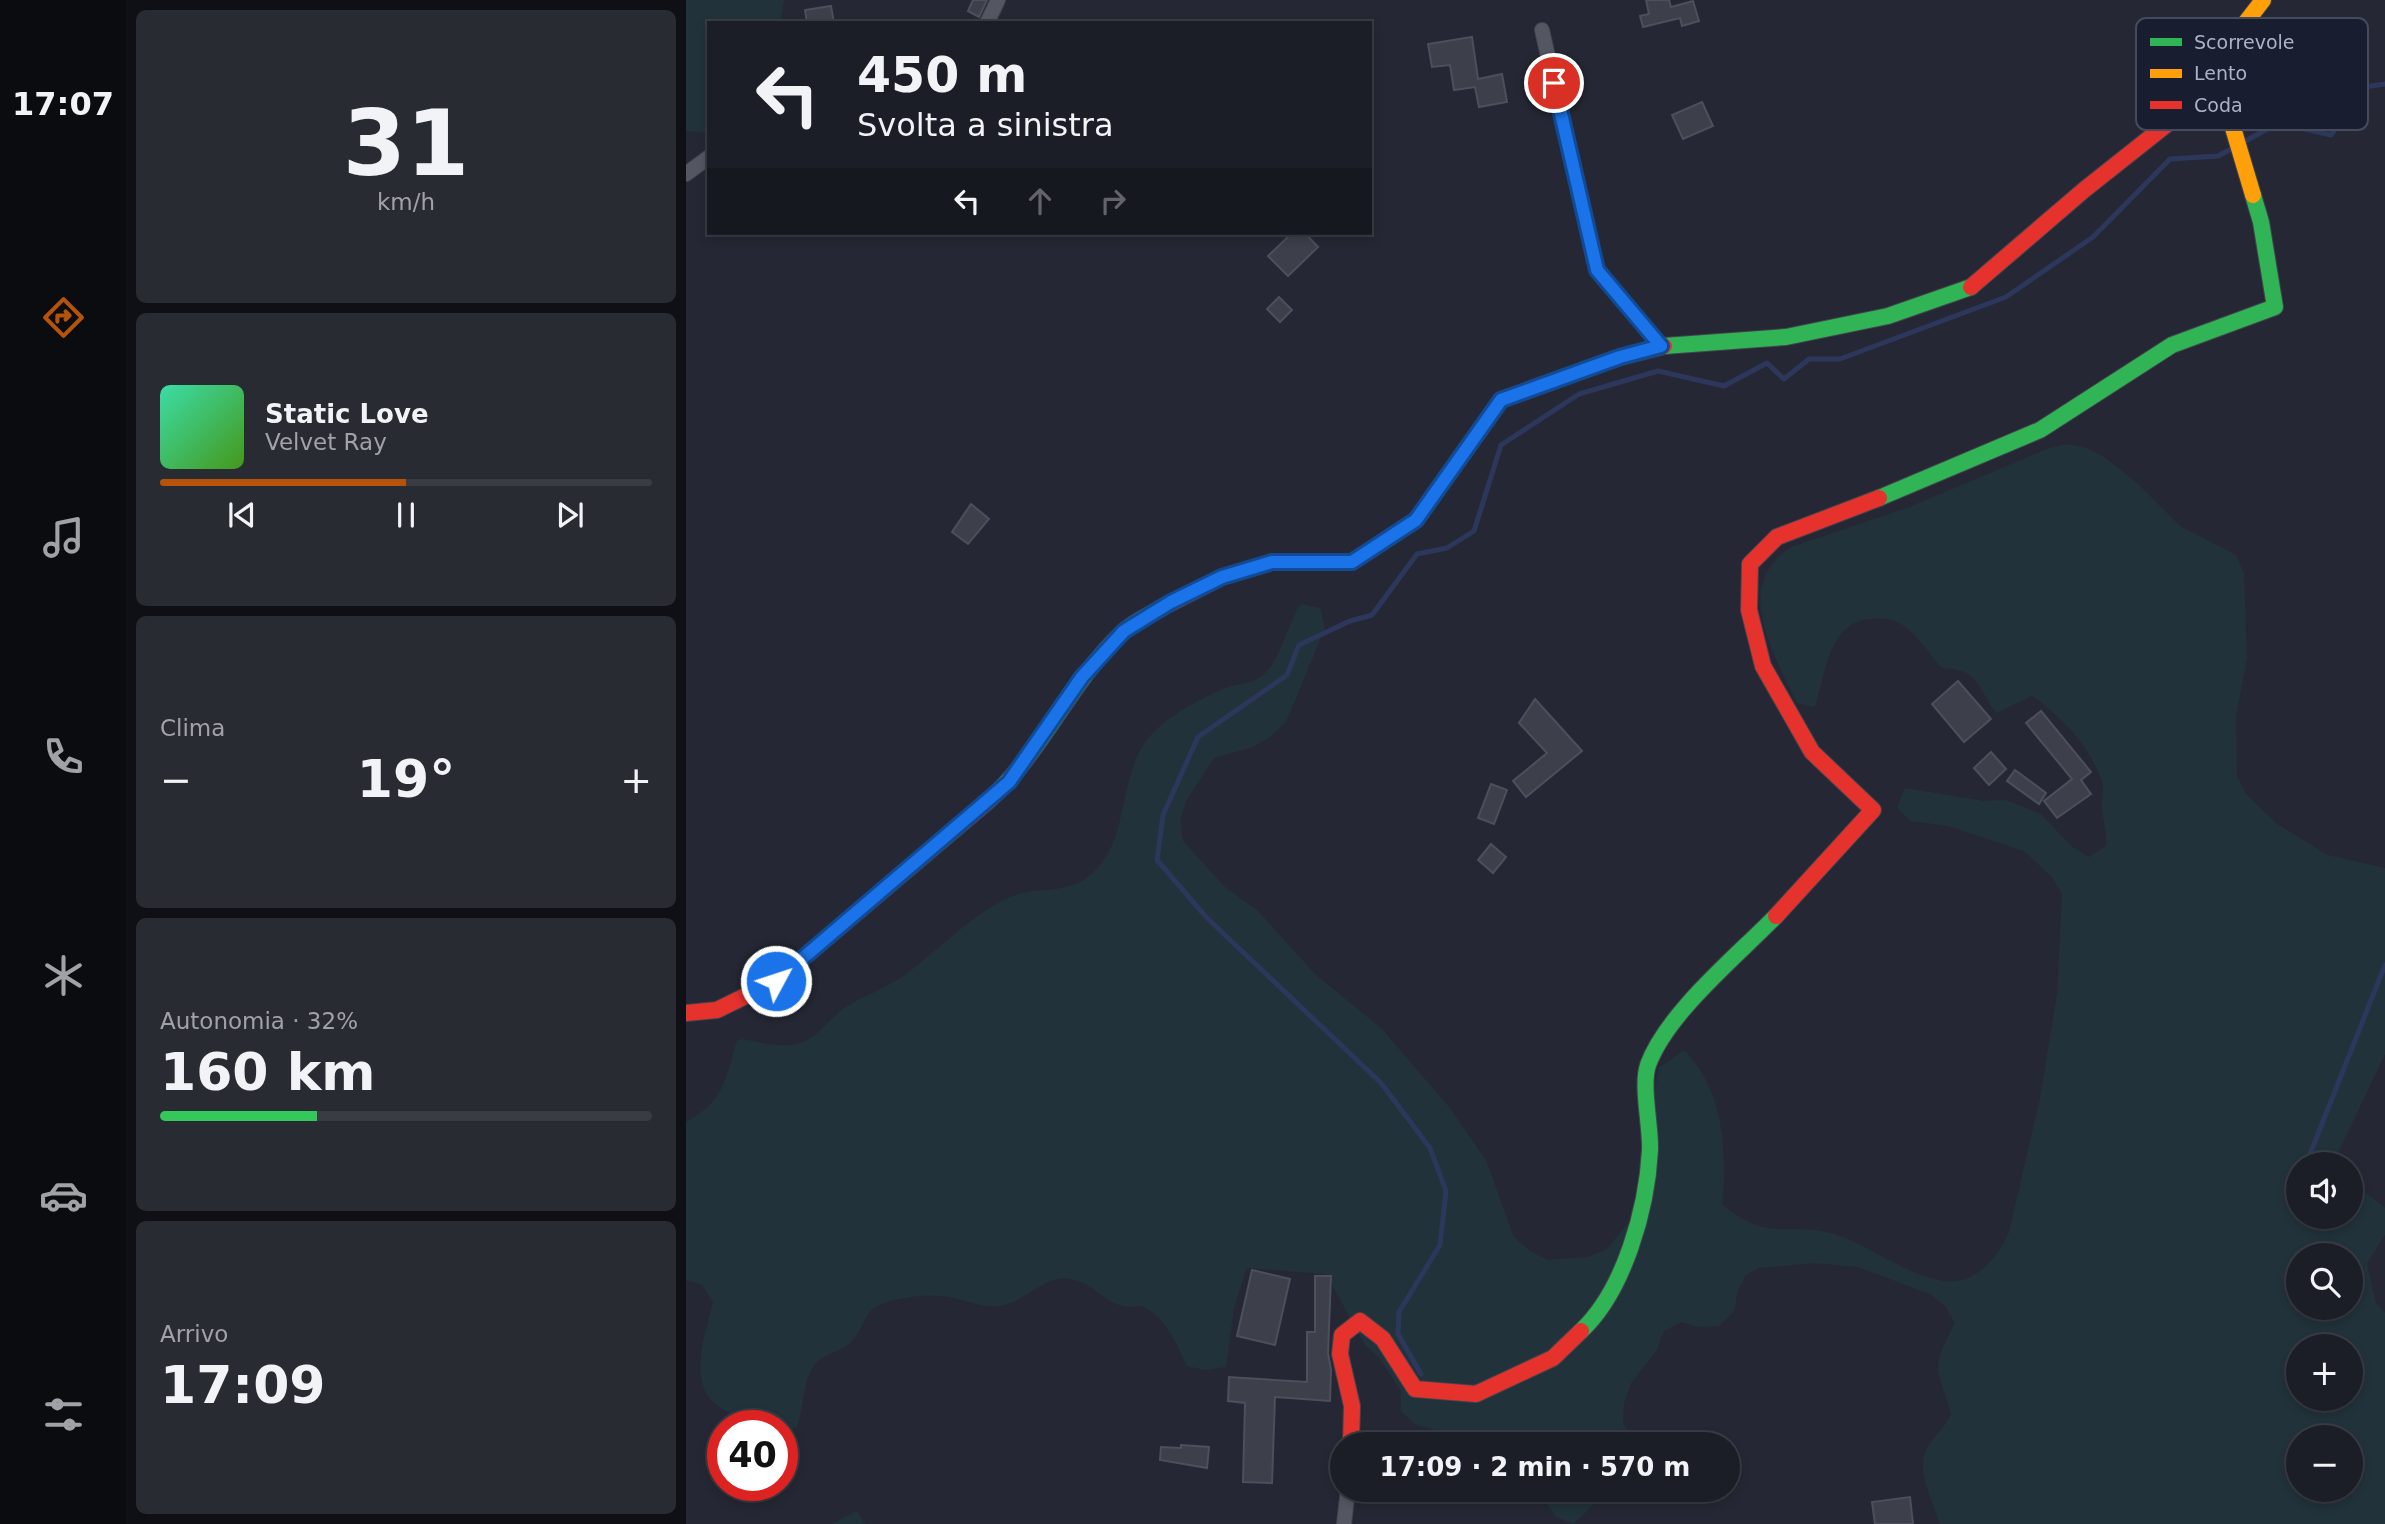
<!DOCTYPE html>
<html lang="it">
<head>
<meta charset="utf-8">
<style>
	body { margin:0; font-family:"DejaVu Sans",sans-serif; background:#292b33; color:#f1f3f6; height:100vh; display:flex; flex-direction:column; font-size:26px; white-space:nowrap }
	* { box-sizing:border-box; margin:0 }
	p { font-size:23px; color:#a0a2a7 }
	.icon { flex:none; width:38px; height:38px; fill:none; stroke:currentColor; stroke-width:2; stroke-linecap:round; stroke-linejoin:round }
	.map { position:relative; flex:1; overflow:hidden }
	.panel { display:flex; flex-direction:column; gap:10px; padding:10px; background:#0f1015; width:560px }
	.panel>* { flex:none }
	.banner { position:absolute; left:21px; top:21px; width:665px; height:214px; border-radius:0px; box-shadow:0 4px 10px #0003,0 0 0 2px #3a3c44; background:#1c1e27; color:#f1f3f6; overflow:hidden }
	.tools { position:absolute; left:1600px; top:1152px; display:grid; gap:14px }
	.tools a { display:grid; place-items:center; width:77px; height:77px; border-radius:50%; background:#1c1e27; box-shadow:0 4px 10px #0003,0 0 0 2px #3a3c44; font-size:35px }
	.speed { position:absolute; left:21px; top:1410px; display:flex; gap:14px; font-size:35px; font-weight:700; text-align:center }
	.speed>* { display:grid; place-content:center; width:91px; height:91px; border-radius:50%; background:#1c1e27; box-shadow:0 4px 10px #0003,0 0 0 2px #3a3c44; line-height:1 }
	.speed .limit { border:10px solid #d22; background:#fff; color:#111 }
	.pin { position:absolute; display:grid; place-items:center; width:60px; height:60px; color:#fff; margin:-30px; border:4px solid #fff; border-radius:50%; box-shadow:0 2px 7px #0007 }
	.me { position:absolute; width:77px; margin:-38px; rotate:50deg; stroke-linejoin:round; filter:drop-shadow(0 0 5px #0008) }
	.turn { display:flex; align-items:center; gap:24px; height:147px; padding:0 35px; font-size:32px }
	.turn .icon { width:91px; height:91px; stroke-width:2.5 }
	.turn b { display:block; font-size:49px; line-height:60px }
	.lanes { display:flex; align-items:center; height:66px; padding:0 35px; background:#0003; justify-content:center; gap:35px; direction:ltr }
	.lanes .off { opacity:.35 }
	.big { font-size:52px; font-weight:700; line-height:1.1 }
	.panel .card { flex:1; display:flex; flex-direction:column; justify-content:center; gap:10px; min-width:0; padding:0 24px; border-radius:10px; background:#292b33 }
	.panel .dial { align-items:center; gap:0 }
	.dial b { font-size:91px; line-height:1 }
	.song { display:flex; align-items:center; gap:21px }
	.cover { width:84px; height:84px; border-radius:10px; background:linear-gradient(135deg,hsl(160 70% 55%),hsl(100 70% 35%)) }
	.played { height:7px; border-radius:4px; background:linear-gradient(90deg,#b45309 50%,#3a3c44 50%) }
	.keys { display:flex; justify-content:space-around; direction:ltr }
	.heat { display:flex; justify-content:space-between; align-items:center; font-size:38px; direction:ltr }
	.charge { height:10px; border-radius:5px; background:linear-gradient(90deg,#34c759 32%,#3a3c44 0) }
	.trip { position:absolute; left:644px; top:1432px; width:410px; height:70px; border-radius:35px; background:#1c1e27; box-shadow:0 4px 10px #0003,0 0 0 2px #3a3c44; font-weight:700; line-height:70px; text-align:center }
	main { display:flex; flex:1; min-height:0 }
	.dock { display:flex; flex-direction:column; width:126px; justify-content:space-around; align-items:center; background:#0b0c10; color:#a0a2a7 }
	.dock .icon { width:49px; height:49px }
	.dock .active { color:#b45309 }
	.dock b { font-size:32px; color:#f1f3f6 }
	.map>svg:first-child { display:block }
</style>
</head>
<body>
<main>
<nav class="dock">
<b>17:07</b>
<svg class="icon active" aria-label="directions" viewBox="0 0 24 24"><path d="M12 3l9 9-9 9-9-9zM9 14v-3h6M13 9l2 2-2 2"/></svg>
<svg class="icon" aria-label="music" viewBox="0 0 24 24"><path d="M9 18V5l10-2v13"/><circle cx="6" cy="18" r="3"/><circle cx="16" cy="16" r="3"/></svg>
<svg class="icon" aria-label="phone" viewBox="0 0 24 24"><path d="M5 4h4l2 5-3 2q2 4 5 5l2-3 5 2v4C11 20 4 13 5 4z"/></svg>
<svg class="icon" aria-label="climate" viewBox="0 0 24 24"><path d="M12 3v18M4 7l16 10M4 17L20 7"/></svg>
<svg class="icon" aria-label="car" viewBox="0 0 24 24"><path d="M5 17H2v-5l4-1 3-4h7l3 4 3 1v5h-3M9 17h6M6 11h13"/><circle cx="7" cy="17" r="2"/><circle cx="17" cy="17" r="2"/></svg>
<svg class="icon" aria-label="filters" viewBox="0 0 24 24"><path d="M4 7h16M4 17h16"/><circle cx="9" cy="7" r="2"/><circle cx="15" cy="17" r="2"/></svg>
</nav>
<section class="panel">
<div class="card dial"><b>31</b><p>km/h</p></div>
<div class="card">
<div class="song"><i class="cover"></i><div><b>Static Love</b><p>Velvet Ray</p></div></div>
<div class="played"></div>
<div class="keys"><svg class="icon" aria-label="previous" viewBox="0 0 24 24"><path d="M18 5L8 12l10 7zM5 5v14"/></svg><svg class="icon" aria-label="pause" viewBox="0 0 24 24"><path d="M8 5v14M16 5v14"/></svg><svg class="icon" aria-label="next" viewBox="0 0 24 24"><path d="M6 5l10 7-10 7zM19 5v14"/></svg></div>
</div>
<div class="card"><p>Clima</p>
<div class="heat"><a>−</a><b class="big">19°</b><a>+</a></div>
</div>
<div class="card"><p>Autonomia · 32%</p><b class="big">160 km</b><div class="charge"></div></div>
<div class="card"><p>Arrivo</p><b class="big">17:09</b></div>
</section>
<div class="map">
<svg width="1699" height="1524" viewBox="0 0 1699 1524">
	<rect width="100%" height="100%" fill="#252834"/>
	<path fill="#22323a" fill-rule="evenodd" d="M0,0H98L94,23H23V133L0,131Z
		M1380,444L1400,448L1418,457L1451,483L1494,526L1550,555L1558,574L1561,658L1550,717L1551,776L1560,794L1591,824L1642,855L1699,868V1054L1653,1151L1654,1164H1612V1216H1664V1180L1699,1208V1235L1681,1263L1690,1303L1699,1313V1524H1254C1247,1501 1227,1467 1243,1445C1251,1433 1258,1429 1265,1414C1251,1363 1243,1374 1269,1323L1259,1306L1244,1294L1172,1267L1129,1263L1073,1268L1060,1275L1052,1290L1048,1311L1033,1326L1013,1327L995,1322L978,1331L971,1350L945,1383L938,1403L937,1423L951,1444H752L748,1430L729,1424L715,1411V1391L693,1358L679,1345L640,1274L561,1268L548,1308L540,1367L519,1370L501,1366C489,1341 481,1320 457,1306C419,1312 415,1285 385,1279C358,1273 339,1304 312,1306C291,1308 275,1297 255,1296C237,1294 195,1299 184,1312C175,1323 174,1337 160,1346C148,1354 132,1356 125,1370C116,1387 118,1408 111,1427L96,1432V1426C81,1426 70,1418 55,1416C0,1403 12,1356 27,1302L16,1285L0,1280V1122C40,1100 38,1080 51,1041L56,1039C74,1042 97,1049 114,1043C132,1038 144,1017 160,1007C177,996 198,989 216,977C252,951 282,917 322,898C348,885 379,896 403,876C444,844 431,781 460,741C477,718 514,699 539,688C553,683 566,685 578,674C595,659 601,624 615,604L634,608L639,628L600,722L584,737L567,747L528,758L500,801L494,821L497,841L539,887L572,911L630,975L695,1028L763,1107L800,1160L828,1237L844,1251L862,1260L902,1257L921,1249L946,1218L973,1068L998,1050C1037,1089 1042,1151 1036,1204C1084,1246 1108,1218 1157,1237C1188,1249 1238,1286 1271,1281C1296,1277 1313,1255 1323,1232L1354,1098L1371,994L1376,894L1365,876L1338,851L1262,826L1224,821L1211,807L1219,788L1299,801L1319,800L1338,807L1356,815L1385,846L1403,857L1420,846C1421,831 1417,822 1416,808C1415,800 1418,793 1417,786C1408,750 1375,716 1346,696L1310,713C1290,686 1295,670 1256,668C1243,655 1232,634 1215,624C1205,618 1194,618 1183,619C1142,623 1139,677 1129,707L1111,703C1088,653 1045,586 1105,547L1221,508L1361,449ZM1612,1255H1664V1307H1612ZM1612,1346H1664V1398H1612ZM1612,1437H1664V1489H1612Z
		M860,1489H994C961,1515 951,1490 921,1497C909,1499 897,1517 887,1524L869,1516L858,1499Z
		M171,1511L179,1524H147V1523Z"/>
	<g fill="none" stroke-linecap="round" stroke-linejoin="round">
		<path stroke="#2c375b" stroke-width="5" d="M1556,143L1592,123L1645,135L1678,87L1699,84
			M1620,1164L1699,965
			M735,1374L712,1334L713,1312L754,1245L760,1191L744,1148L695,1083L521,918L471,860L477,815L512,737L601,675L613,645L664,621L686,615L731,554L761,548L788,531L815,445L893,394L972,371L1038,386L1081,363L1098,379L1123,359H1154L1320,297L1407,237L1484,159L1532,156L1547,148"/>
	</g>
	<path fill="#3d404a" stroke="#4c4f5c" stroke-width="2" d="M287,0H301L293,17L282,11Z
		M960,0H983L985,7L1007,1L1013,21L996,26L994,18L957,27L954,16L963,14Z
		M145,6L148,23H121L119,10Z
		M786,37L792,79L816,74L821,102L793,107L789,87L768,90L764,65L746,67L742,44Z
		M1016,102L1027,126L997,139L986,115Z
		M606,233H619L632,247L602,276L582,256Z
		M593,297L606,310L594,322L581,309Z
		M285,504L303,519L282,544L266,532Z
		M1272,681L1305,719L1278,742L1246,704Z
		M849,699L896,751L840,797L827,781L861,753L833,723Z
		M1355,711L1405,772L1395,780L1405,794L1371,818L1358,801L1386,779L1340,723Z
		M1305,752L1320,769L1303,785L1288,768Z
		M1329,770L1360,793L1353,804L1321,781Z
		M805,784L821,790L808,824L792,818Z
		M805,844L820,857L807,873L792,860Z
		M566,1270L604,1279L589,1345L551,1336Z
		M629,1276H645L642,1353L645,1370L644,1401L589,1397L586,1483L557,1482L559,1403L542,1401L543,1377L621,1382V1332H629Z
		M495,1445L523,1447L521,1468L474,1460L475,1447L495,1448Z
		M1224,1497L1227,1524H1189L1186,1502Z"/>
	<g fill="none" stroke-linecap="round" stroke-linejoin="round">
		<defs>
			<path id="street" d="M301,23L312,0
				M856,30L911,270L975,346
				M0,174L23,157
				M658,1524L662,1489"/>
			<path id="fast" d="M978,346L1100,337L1202,316L1285,287
				M1193,498L1354,430L1486,345L1589,307L1575,222L1567,195
				M301,802C355,754 383,683 436,633C447,622 464,615 477,607
				M895,1331C938,1291 961,1209 964,1150C965,1127 955,1086 962,1065C981,1013 1051,956 1090,916"/>
			<path id="slow" d="M1490,117L1547,39
				M1567,195L1539,101L1550,35L1577,0"/>
			<path id="jam" d="M1285,287L1398,190L1490,117
				M477,607L536,577L586,562H666L730,520L815,400L934,357L978,346
				M1090,916L1187,810L1126,752L1077,666L1063,610L1064,564L1091,537L1193,498
				M0,1013L31,1010L90,981L301,802
				M665,1444L666,1406L654,1354L656,1335L674,1321L697,1339L729,1389L790,1394L867,1358L895,1331"/>
		</defs>
		<use href="#street" stroke="#41444d" stroke-width="16"/>
		<use href="#fast" stroke="#41444d" stroke-width="18"/>
		<use href="#slow" stroke="#41444d" stroke-width="18"/>
		<use href="#jam" stroke="#41444d" stroke-width="18"/>
		<use href="#street" stroke="#545762" stroke-width="14"/>
		<use href="#fast" stroke="#30b455" stroke-width="16"/>
		<use href="#slow" stroke="#ff9f0a" stroke-width="16"/>
		<use href="#jam" stroke="#e5322d" stroke-width="16"/>
	</g>
	<g fill="none" stroke-linecap="round" stroke-linejoin="round">
		<defs>
			<path id="route" d="M90,981L323,782L396,677L438,631L485,602L536,577L586,562H666L730,520L815,400L934,357L975,346L911,270L868,83"/>
		</defs>
		<use href="#route" stroke="#114b97" stroke-width="18"/>
		<use href="#route" stroke="#1a73e8" stroke-width="12"/>
	</g>
	<rect x="1450" y="18" width="232" height="112" rx="10" fill="#181d2f" stroke="#454a5d" stroke-width="2"/>
	<rect x="1464" y="38" width="32" height="8" fill="#30b455"/>
	<rect x="1464" y="69" width="32" height="9" fill="#ff9f0a"/>
	<rect x="1464" y="101" width="32" height="8" fill="#e5322d"/>
	<g font-size="19" fill="#adb2c7">
		<text x="1508" y="49">Scorrevole</text>
		<text x="1508" y="80">Lento</text>
		<text x="1508" y="112">Coda</text>
	</g>
</svg>
<div class="tools">
<a><svg class="icon" aria-label="sound" viewBox="0 0 24 24"><path d="M4 9h4l5-4v14l-5-4H4zM17 9q2 3 0 6"/></svg></a>
<a><svg class="icon" aria-label="search" viewBox="0 0 24 24"><circle cx="10" cy="10" r="6"/><path d="M15 15l6 6"/></svg></a>
<a>+</a>
<a>−</a>
</div>
<div class="speed"><div class="limit">40</div></div>
<div class="pin" style="left:868px;top:83px;background:#d93025"><svg class="icon" aria-label="arrive" viewBox="0 0 24 24"><path d="M6 21V4h12l-3 4 3 4H6"/></svg></div>
<svg class="me" style="left:90px;top:981px" viewBox="-20 -20 40 40"><circle r="17" fill="#1a73e8" stroke="#fff" stroke-width="3"/><path d="M0-11L8 9 0 5-8 9z" fill="#fff"/></svg>
<div class="trip">17:09 · 2 min · 570 m</div>
<div class="banner">
<div class="turn"><svg class="icon" aria-label="left" viewBox="0 0 24 24"><path d="M17 20v-9H6M10 6l-5 5 5 5"/></svg><div><b>450 m</b>Svolta a sinistra</div></div>
<div class="lanes"><svg class="icon" aria-label="left" viewBox="0 0 24 24"><path d="M17 20v-9H6M10 6l-5 5 5 5"/></svg><svg class="icon off" aria-label="ahead" viewBox="0 0 24 24"><path d="M12 20V5M6 11l6-6 6 6"/></svg><svg class="icon off" aria-label="right" viewBox="0 0 24 24"><path d="M7 20v-9h11M14 6l5 5-5 5"/></svg></div>
</div>
</div>
</main>
</body>
</html>
